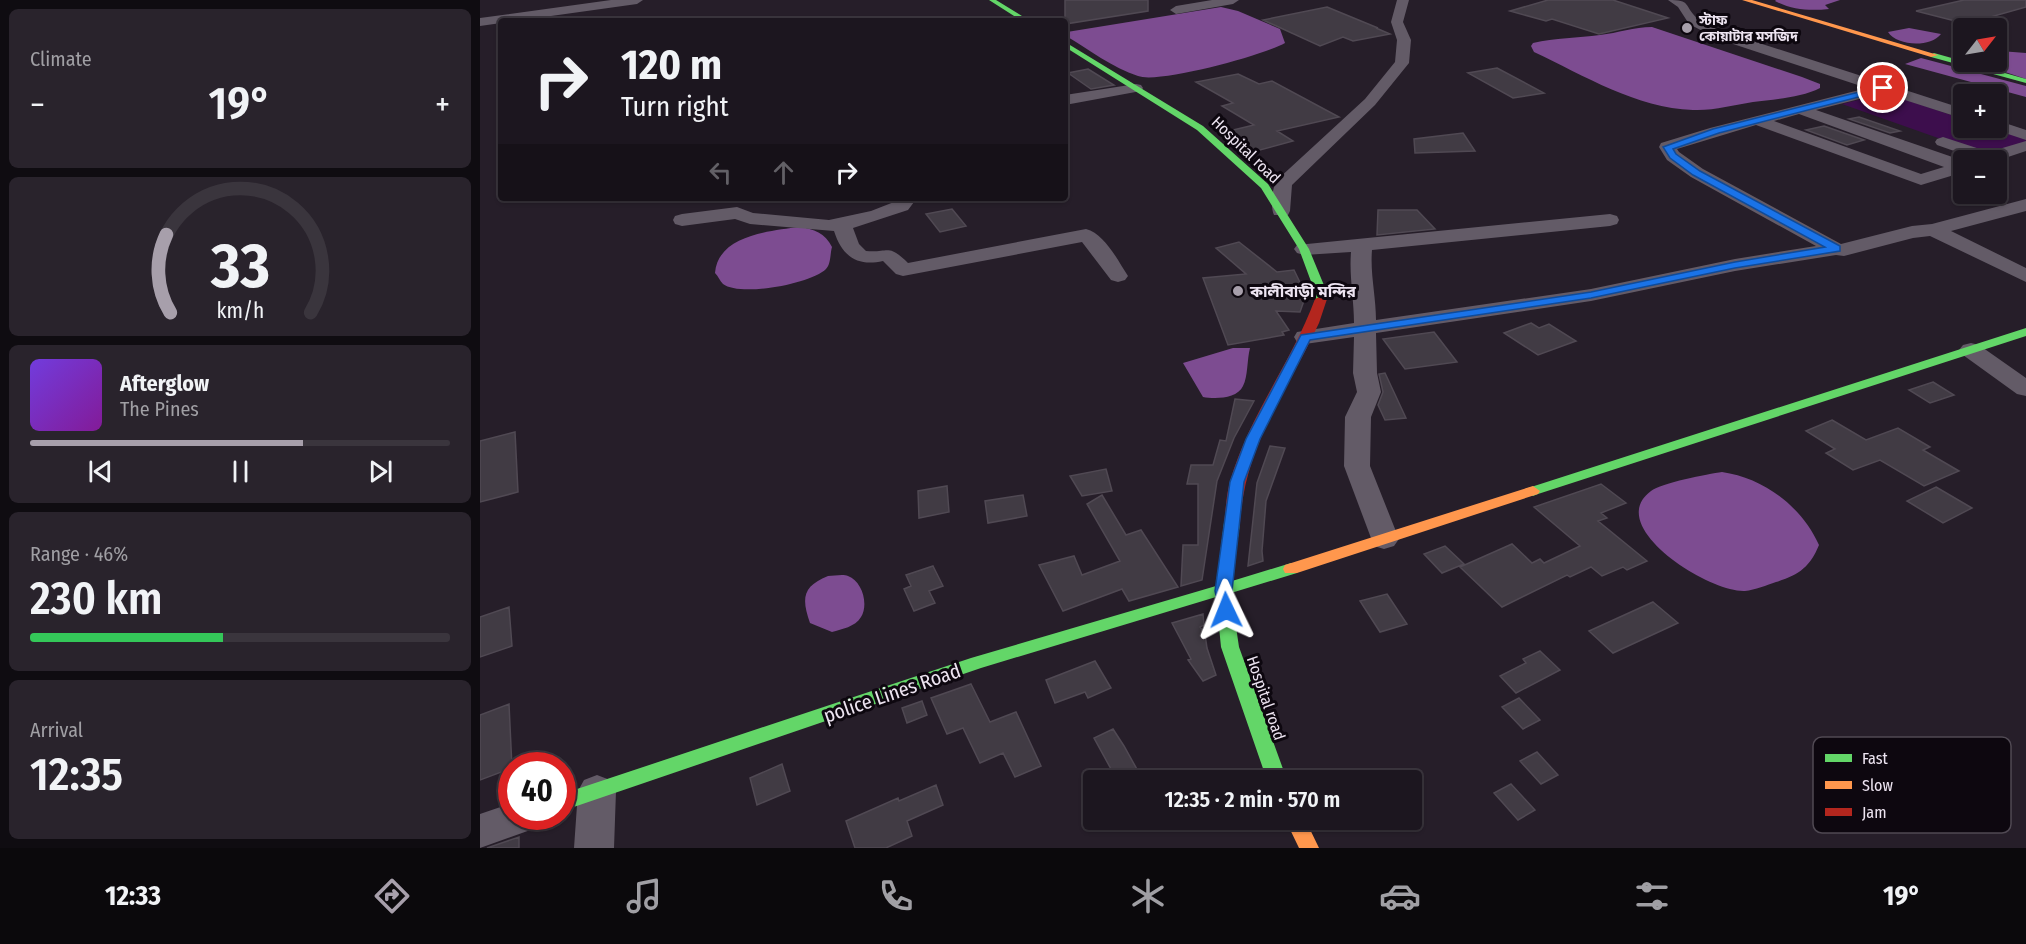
<!DOCTYPE html>
<html lang="en">
<head>
<meta charset="utf-8">
<style>
	body { margin:0; font-family:"Fira Sans Condensed","Noto Sans Bengali",sans-serif; background:#29232c; color:#f1f3f6; height:100vh; display:flex; flex-direction:column; font-size:22px; white-space:nowrap }
	* { box-sizing:border-box; margin:0 }
	p { font-size:20px; color:#a09fa4 }
	.icon { flex:none; width:33px; height:33px; fill:none; stroke:currentColor; stroke-width:2; stroke-linecap:round; stroke-linejoin:round }
	.map { position:relative; flex:1; overflow:hidden }
	.drawer { display:flex; flex-direction:column; gap:9px; padding:9px; background:#0f0c11; width:480px }
	.drawer>* { flex:none }
	.hud { position:absolute; left:18px; top:18px; width:570px; height:183px; border-radius:6px; box-shadow:0 2px 4px #0004,0 0 0 2px #3a353d; background:#1c161f; color:#f1f3f6; overflow:hidden }
	.needle { width:39px; rotate:59deg }
	.fabs { position:absolute; left:1473px; top:18px; display:grid; gap:12px }
	.fabs a { display:grid; place-items:center; width:54px; height:54px; border-radius:6px; background:#1c161f; box-shadow:0 2px 4px #0004,0 0 0 2px #3a353d; font-size:30px }
	.speed { position:absolute; left:18px; top:752px; display:flex; gap:12px; font-size:30px; font-weight:700; text-align:center }
	.speed>* { display:grid; place-content:center; width:78px; height:78px; border-radius:50%; background:#1c161f; box-shadow:0 2px 4px #0004,0 0 0 2px #3a353d; line-height:1 }
	.speed .limit { border:9px solid #d22; background:#fff; color:#111 }
	.pin { position:absolute; display:grid; place-items:center; width:51px; height:51px; color:#fff; margin:-26px; border:3px solid #fff; border-radius:50%; box-shadow:0 2px 6px #0007 }
	.me { position:absolute; width:66px; margin:-33px; rotate:358deg; stroke-linejoin:round; filter:drop-shadow(0 0 4px #0008) }
	.turn { display:flex; align-items:center; gap:21px; height:126px; padding:0 24px; font-size:27px }
	.turn .icon { width:78px; height:78px; stroke-width:2.5 }
	.turn b { display:block; font-size:42px; line-height:51px }
	.lanes { display:flex; align-items:center; height:57px; padding:0 24px; background:#0003; justify-content:center; gap:30px; direction:ltr }
	.lanes .off { opacity:.35 }
	.big { font-size:45px; font-weight:600; line-height:1.1 }
	.drawer .widget { flex:1; display:flex; flex-direction:column; justify-content:center; gap:9px; min-width:0; padding:0 21px; border-radius:9px; background:#29232c }
	.drawer .dial { align-items:center; gap:0 }
	.dial svg { height:156px; overflow:visible; fill:none; stroke:#3a353d; stroke-width:7; stroke-linecap:round; text-anchor:middle }
	.dial text { fill:#f1f3f6; stroke:none }
	.song { display:flex; align-items:center; gap:18px }
	.cover { width:72px; height:72px; border-radius:9px; background:linear-gradient(135deg,hsl(260 70% 55%),hsl(290 70% 35%)) }
	.played { height:6px; border-radius:3px; background:linear-gradient(90deg,#a79fab 65%,#3a353d 65%) }
	.keys { display:flex; justify-content:space-around; direction:ltr }
	.heat { display:flex; justify-content:space-between; align-items:center; font-size:33px; direction:ltr }
	.charge { height:9px; border-radius:4px; background:linear-gradient(90deg,#34c759 46%,#3a353d 0) }
	.trip { position:absolute; left:603px; top:770px; width:339px; height:60px; border-radius:6px; background:#1c161f; box-shadow:0 2px 4px #0004,0 0 0 2px #3a353d; font-weight:600; line-height:60px; text-align:center }
	.tab-bar { display:flex; height:96px; justify-content:space-around; align-items:center; background:#0b090c; color:#a09fa4 }
	.tab-bar .icon { width:42px; height:42px }
	.tab-bar .selected { color:#a79fab }
	.tab-bar b { font-size:27px; color:#f1f3f6 }
	main { display:flex; flex:1; min-height:0 }
	.map>svg:first-child { display:block }
</style>
</head>
<body>
<main>
<section class="drawer">
<div class="widget"><p>Climate</p>
<div class="heat"><a>−</a><b class="big">19°</b><a>+</a></div>
</div>
<div class="widget dial"><svg viewBox="0 0 100 80">
<path d="M14 69A42 42 0 1 1 86 69"/>
<path d="M14 69A42 42 0 0 1 12 29" stroke="#a79fab"/>
<text x="50" y="56" font-size="32" font-weight="700">33</text>
<text x="50" y="72" font-size="11">km/h</text>
</svg></div>
<div class="widget">
<div class="song"><i class="cover"></i><div><b>Afterglow</b><p>The Pines</p></div></div>
<div class="played"></div>
<div class="keys"><svg class="icon" aria-label="previous" viewBox="0 0 24 24"><path d="M18 5L8 12l10 7zM5 5v14"/></svg><svg class="icon" aria-label="pause" viewBox="0 0 24 24"><path d="M8 5v14M16 5v14"/></svg><svg class="icon" aria-label="next" viewBox="0 0 24 24"><path d="M6 5l10 7-10 7zM19 5v14"/></svg></div>
</div>
<div class="widget"><p>Range · 46%</p><b class="big">230 km</b><div class="charge"></div></div>
<div class="widget"><p>Arrival</p><b class="big">12:35</b></div>
</section>
<div class="map">
<svg width="1546" height="848" viewBox="0 0 1546 848">
	<rect width="100%" height="100%" fill="#261e29"/>
	<path fill="#3d0e4d" d="M1406,93L1483,119L1484,128H1511L1546,139V142L1506,155L1362,104Z"/>
	<path fill="#7d4c91" d="M1296,0H1360L1345,5L1349,9C1330,11 1312,10 1295,1Z
		M741,7L758,11L800,29L805,43C784,55 679,84 658,76C633,68 608,49 586,36L587,32Z
		M1172,27L1322,77L1340,84V88C1321,98 1294,99 1273,102C1253,105 1233,111 1213,110C1156,108 1105,76 1054,52L1051,46L1053,43C1075,38 1098,38 1120,35C1138,33 1154,27 1172,27Z
		M1429,28L1461,34C1450,48 1417,46 1408,32Z
		M1520,51L1546,53V79L1495,62H1516L1517,52Z
		M1441,58L1546,86V97L1425,64Z
		M319,227C334,229 345,233 352,247C350,254 351,264 346,269C331,284 260,297 243,284C240,281 238,276 235,273C238,235 290,231 319,227Z
		M753,348H770C767,359 768,377 763,386C757,399 735,399 723,397L703,363Z
		M1242,472C1284,478 1322,507 1339,545C1330,567 1319,575 1296,582C1287,585 1275,590 1265,591C1229,593 1123,526 1171,491C1181,483 1228,474 1242,472Z
		M348,576C354,576 363,574 368,576C382,581 389,604 381,617C375,627 362,629 352,632L330,623C321,598 323,586 348,576Z"/>
	<path fill="#413b44" stroke="#504953" stroke-width="1.5" d="M585,0H668V11L585,24Z
		M1068,0H1133L1188,18L1119,34L1072,19L1066,21L1030,11Z
		M1484,0H1546V7L1500,20L1488,18L1475,21L1436,11Z
		M847,7L898,28H896L910,34L873,41L863,37L840,46L783,20Z
		M1017,68L1064,93L1033,98L988,73Z
		M608,69L634,85L611,89L588,73Z
		M758,74L779,84L792,81L859,117L797,131L813,141L765,154L741,133L774,125L742,106L753,103L716,82Z
		M1379,117L1420,131L1410,133L1369,119Z
		M1344,126L1384,140L1367,145L1326,130Z
		M983,133L995,151L935,153L934,139Z
		M472,209L486,226L460,232L446,214Z
		M898,210H937L955,229L897,235Z
		M759,242L797,272L814,270L826,295L820,312L796,311L809,330L802,332L804,335L748,345L723,278L766,274L736,248Z
		M1051,323L1059,328L1069,324L1096,341L1058,355L1024,333Z
		M954,332L977,362L925,369L903,339Z
		M905,373L926,418L905,420L898,405L903,392L899,374Z
		M1453,382L1474,395L1450,403L1429,390Z
		M755,399L774,401L754,438L737,481L722,580L701,586L703,545H718V484H707L711,465H733L740,440L746,441Z
		M1352,420L1386,440L1418,428L1450,447L1443,450L1479,471L1444,486L1400,460L1373,470L1346,453L1355,449L1326,431Z
		M35,432L38,492L0,502V441Z
		M790,446L805,448L786,501L782,551L783,561L768,566L777,483Z
		M626,469L632,491L602,496L590,476Z
		M1121,484L1146,503L1121,513L1127,518L1118,521L1167,561L1147,570L1143,567L1122,576L1111,567L1090,577L1087,575L1022,607L980,567L1032,544L1052,563L1060,559L1064,563L1100,546L1054,507Z
		M467,486L469,512L439,518L438,491Z
		M1456,487L1492,508L1463,523L1427,501Z
		M543,495L547,516L508,523L505,501Z
		M622,495L646,535L661,530L698,587L649,601L642,589L583,611L559,565L594,556L602,575L640,561L607,504Z
		M965,546L984,564L962,573L944,554Z
		M453,566L463,586L449,591L455,603L434,611L424,589L431,586L426,575Z
		M907,594L927,624L900,632L880,601Z
		M1173,602L1198,623L1133,653L1109,631Z
		M29,607L32,646L0,657V617Z
		M723,614L724,625L720,627L725,634L727,648L736,675L723,681L708,660L711,659L692,623Z
		M1060,651L1080,670L1036,693L1020,676L1046,663L1043,659Z
		M615,661L631,688L608,698L605,692L575,703L566,680Z
		M491,684L510,722L536,712L561,766L535,777L523,753L500,763L483,728L467,734L451,698Z
		M1039,698L1060,720L1043,729L1022,707Z
		M442,701L447,715L427,723L422,708Z
		M29,704L32,768L0,780V715Z
		M633,729L644,746L663,780H637L614,738Z
		M1057,752L1078,775L1061,784L1040,761Z
		M302,764L310,791L277,805L270,778Z
		M1031,784L1055,810L1038,820L1014,793Z
		M456,785L463,805L427,821L432,836L406,848H375L366,821L418,798L419,801Z
		M39,837V848H7Z"/>
	<g fill="none" stroke-linecap="round" stroke-linejoin="round">
		<path fill="#635b67" fill-rule="evenodd" d="M131,0H163L157,4L0,26V18Z
			M732,0H759L753,4L696,14L690,10L696,6Z
			M917,0H929L923,22L931,40L929,63L895,105L812,185L810,211L808,215H794C790,207 792,188 797,180L885,99L915,62L917,40L911,22Z
			M1188,0C1212,0 1203,5 1217,18C1225,25 1239,29 1248,33L1484,109V119L1403,93L1336,110L1484,161V172L1441,185L1276,125L1197,149L1199,152L1223,169L1361,244L1432,226L1452,224L1546,199V211L1471,231L1546,268V282L1450,236L1433,238L1364,256L1356,255L1255,271L1111,301L896,333L897,373L901,392L891,417L890,466L919,539L914,546L904,549L894,546L864,466L865,417L877,392L873,373L874,337L825,344L817,342L814,337L817,332L874,323C874,299 869,276 871,252L824,255L817,253L814,249L817,245L1130,214L1137,216L1139,220L1137,224L1130,226L892,250C890,274 896,296 896,320L1111,289L1255,259L1336,246L1211,177L1187,160L1179,147L1181,143L1230,128L1387,88L1238,39L1209,24L1198,7ZM1319,114L1464,167L1441,174L1294,121Z
			M656,84L661,85L663,88L661,91L585,105V95Z
			M1516,120L1546,130V140L1510,128H1516Z
			M1463,137L1509,152L1546,141V151L1516,161L1493,160L1494,158L1457,145L1455,142L1457,139Z
			M418,198H437L428,210L373,228L379,244L386,251C409,253 408,243 428,263L606,229C625,234 638,261 648,276L645,280L638,282L631,280L602,242L423,276L416,274L403,261C377,267 362,256 354,231L270,224L255,219L202,226L195,224L193,220L195,216L202,214L257,207L273,213L349,220L391,211L414,202Z
			M1491,343L1499,345L1546,378V396L1537,394L1483,355L1479,350L1483,345Z
			M117,775L130,780L136,791L134,848H94L98,791L104,780Z
			M32,803V816H62L56,828L0,848V814Z"/>
		<path fill="#63d668" fill-rule="evenodd" d="M509,0H516L550,21H542Z
			M585,42L723,126L788,184L829,249L848,295L845,301H837L835,299L836,295L819,249L781,188L717,130L585,47Z
			M1454,53L1546,79V83L1451,57L1450,55Z
			M1546,328V336L1058,494L1053,496L1046,491L1048,488Z
			M752,518L757,519L760,523L752,581L811,563L817,565L819,569L817,573L751,593L759,647L807,780H787L741,647L736,597L501,668L82,811V794L491,658L736,586L744,523L747,519Z"/>
		<path fill="#ff974d" fill-rule="evenodd" d="M1262,0H1272L1458,55L1451,57Z
			M1053,486L1060,491L1058,494L817,573H805L803,569L805,565Z
			M805,819H825L839,848H819Z"/>
		<path fill="#b3261e" fill-rule="evenodd" d="M841,296L847,299L839,323C807,392 765,444 760,523L757,527H747L744,523C746,509 746,495 750,482C768,417 812,362 835,299Z"/>
	</g>
	<path fill="#1a73e8" stroke="#114b97" stroke-width="1.5" d="M1403,86H1406V90L1239,133L1193,149L1196,154L1220,171L1360,246V251L1255,268L1111,298L830,340L780,439L764,482L752,591L754,610L752,614H740L735,591L750,482L766,439L821,335L1111,292L1255,262L1345,247L1213,175L1190,158L1183,147L1233,129Z"/>
	<g fill="#a79fab" stroke="#0d070f" stroke-width="2">
		<circle cx="1207" cy="28" r="6"/>
		<circle cx="758" cy="291" r="6"/>
	</g>
	<g text-anchor="middle" dominant-baseline="central" stroke-width="6" stroke-linejoin="round" paint-order="stroke">
		<g font-size="14" font-weight="bold" fill="#ede4f1" stroke="#0d070f" text-anchor="start">
			<text x="1219" y="20">স্টাফ<tspan x="1219" dy="16">কোয়াটার মসজিদ</tspan></text>
		</g>
		<g font-size="16" fill="#ede4f1" stroke="#0d070f">
			<text transform="translate(766 150) rotate(44)">Hospital road</text>
			<text transform="translate(786 698) rotate(71)">Hospital road</text>
		</g>
		<g font-size="16" font-weight="bold" fill="#ede4f1" stroke="#0d070f" text-anchor="start">
			<text x="770" y="291">কালীবাড়ী মন্দির</text>
		</g>
		<g font-size="20" fill="#ede4f1" stroke="#0d070f">
			<text transform="translate(412 693) rotate(-19)">police Lines Road</text>
		</g>
	</g>
	<rect x="1333" y="737" width="198" height="96" rx="9" fill="#0d070f" stroke="#504953" stroke-width="1.5"/>
	<rect x="1345" y="754" width="27" height="8" fill="#63d668"/>
	<rect x="1345" y="781" width="27" height="8" fill="#ff974d"/>
	<rect x="1345" y="808" width="27" height="8" fill="#b3261e"/>
	<g font-size="16" fill="#ede4f1">
		<text x="1382" y="764">Fast</text>
		<text x="1382" y="791">Slow</text>
		<text x="1382" y="818">Jam</text>
	</g>
</svg>
<div class="fabs">
<a><svg class="needle" viewBox="-14 -14 28 28"><path d="M0-13l5 13h-10z" fill="#e53935"/><path d="M0 13l5-13h-10z" fill="#a09fa4"/></svg></a>
<a>+</a>
<a>−</a>
</div>
<div class="speed"><div class="limit">40</div></div>
<div class="pin" style="left:1403px;top:88px;background:#d93025"><svg class="icon" aria-label="arrive" viewBox="0 0 24 24"><path d="M6 21V4h12l-3 4 3 4H6"/></svg></div>
<svg class="me" style="left:746px;top:610px" viewBox="-20 -20 40 40"><path d="M0-17L14 15 0 8-14 15z" fill="#1a73e8" stroke="#fff" stroke-width="4"/></svg>
<div class="trip">12:35 · 2 min · 570 m</div>
<div class="hud">
<div class="turn"><svg class="icon" aria-label="right" viewBox="0 0 24 24"><path d="M7 20v-9h11M14 6l5 5-5 5"/></svg><div><b>120 m</b>Turn right</div></div>
<div class="lanes"><svg class="icon off" aria-label="left" viewBox="0 0 24 24"><path d="M17 20v-9H6M10 6l-5 5 5 5"/></svg><svg class="icon off" aria-label="ahead" viewBox="0 0 24 24"><path d="M12 20V5M6 11l6-6 6 6"/></svg><svg class="icon" aria-label="right" viewBox="0 0 24 24"><path d="M7 20v-9h11M14 6l5 5-5 5"/></svg></div>
</div>
</div>
</main>
<nav class="tab-bar">
<b>12:33</b>
<svg class="icon selected" aria-label="directions" viewBox="0 0 24 24"><path d="M12 3l9 9-9 9-9-9zM9 14v-3h6M13 9l2 2-2 2"/></svg>
<svg class="icon" aria-label="music" viewBox="0 0 24 24"><path d="M9 18V5l10-2v13"/><circle cx="6" cy="18" r="3"/><circle cx="16" cy="16" r="3"/></svg>
<svg class="icon" aria-label="phone" viewBox="0 0 24 24"><path d="M5 4h4l2 5-3 2q2 4 5 5l2-3 5 2v4C11 20 4 13 5 4z"/></svg>
<svg class="icon" aria-label="climate" viewBox="0 0 24 24"><path d="M12 3v18M4 7l16 10M4 17L20 7"/></svg>
<svg class="icon" aria-label="car" viewBox="0 0 24 24"><path d="M5 17H2v-5l4-1 3-4h7l3 4 3 1v5h-3M9 17h6M6 11h13"/><circle cx="7" cy="17" r="2"/><circle cx="17" cy="17" r="2"/></svg>
<svg class="icon" aria-label="filters" viewBox="0 0 24 24"><path d="M4 7h16M4 17h16"/><circle cx="9" cy="7" r="2"/><circle cx="15" cy="17" r="2"/></svg>
<b>19°</b>
</nav>
</body>
</html>
